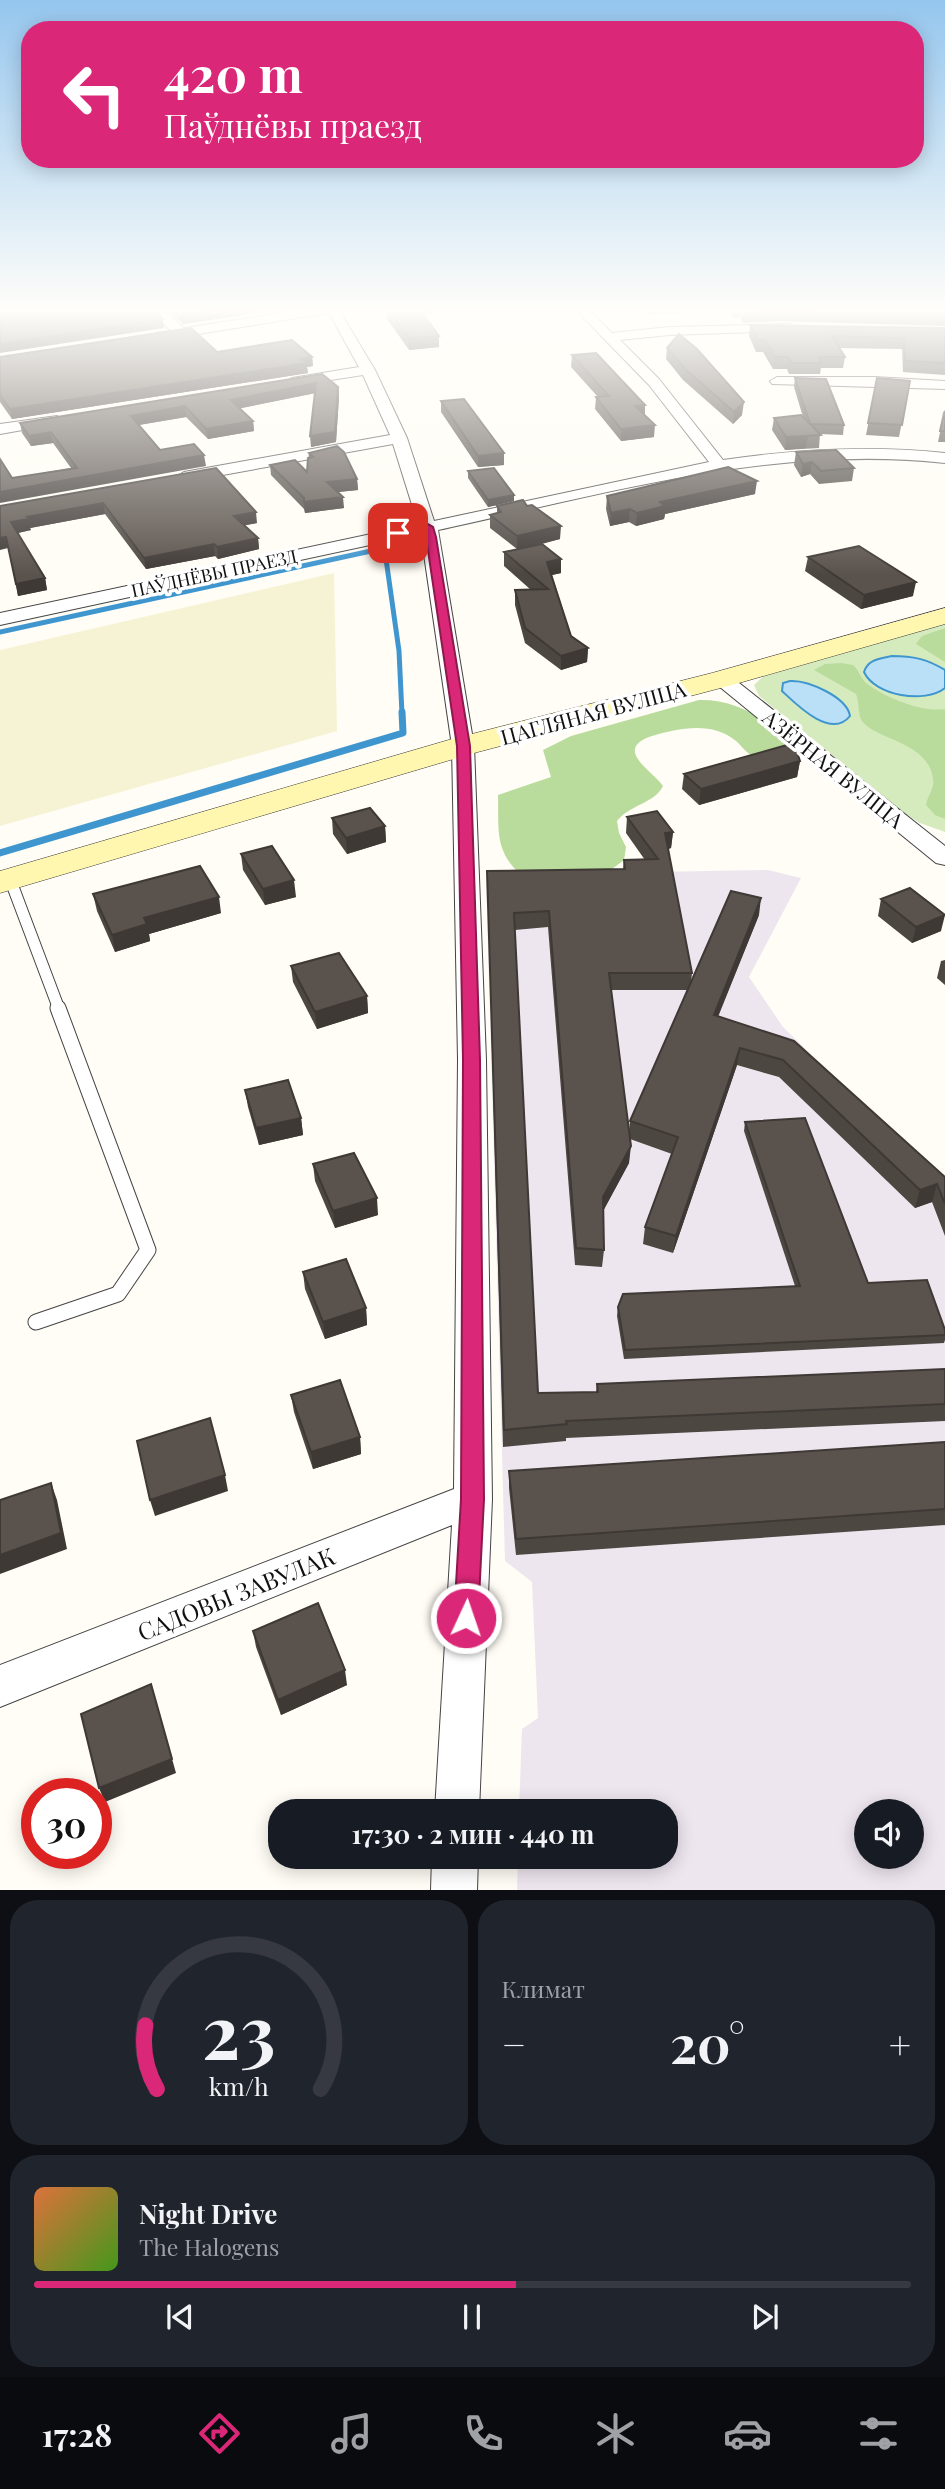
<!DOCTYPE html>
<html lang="ru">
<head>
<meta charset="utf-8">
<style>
	body { margin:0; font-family:"Playfair Display",serif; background:#20242c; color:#f1f3f6; height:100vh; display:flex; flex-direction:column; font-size:26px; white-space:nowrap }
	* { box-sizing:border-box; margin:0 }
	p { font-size:23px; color:#9ea1a6 }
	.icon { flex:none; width:38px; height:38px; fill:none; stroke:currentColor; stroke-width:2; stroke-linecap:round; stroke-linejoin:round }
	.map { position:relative; height:1890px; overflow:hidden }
	.side { display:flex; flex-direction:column; gap:10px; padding:10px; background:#0d0f14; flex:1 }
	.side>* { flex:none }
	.hud { position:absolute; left:21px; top:21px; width:903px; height:147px; border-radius:28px; box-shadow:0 4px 18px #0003; background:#db2777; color:#fff; overflow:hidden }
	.controls { position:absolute; left:854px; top:1799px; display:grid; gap:14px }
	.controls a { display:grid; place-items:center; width:70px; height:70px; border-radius:50%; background:#171b24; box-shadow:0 4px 18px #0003; font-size:35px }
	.speed { position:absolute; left:21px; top:1778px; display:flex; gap:14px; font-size:35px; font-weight:700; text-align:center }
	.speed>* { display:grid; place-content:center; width:91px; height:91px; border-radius:50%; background:#171b24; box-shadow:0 4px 18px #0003; line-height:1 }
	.speed .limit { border:10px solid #d22; background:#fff; color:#111 }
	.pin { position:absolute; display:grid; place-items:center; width:60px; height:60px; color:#fff; margin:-30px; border-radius:14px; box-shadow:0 4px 10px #0006 }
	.me { position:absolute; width:77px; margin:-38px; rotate:3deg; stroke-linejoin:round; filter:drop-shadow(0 0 5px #0008) }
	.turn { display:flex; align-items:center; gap:24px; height:147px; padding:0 28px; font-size:32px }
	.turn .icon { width:91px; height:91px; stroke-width:2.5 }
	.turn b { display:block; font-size:49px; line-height:60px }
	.big { font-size:52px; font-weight:700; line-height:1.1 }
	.side .widget { flex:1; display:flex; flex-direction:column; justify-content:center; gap:10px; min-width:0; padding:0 24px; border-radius:28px; background:#20242c }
	.side .dial { align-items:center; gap:0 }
	.dial svg { height:182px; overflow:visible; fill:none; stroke:#363941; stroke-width:7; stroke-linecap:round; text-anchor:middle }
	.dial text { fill:#f1f3f6; stroke:none }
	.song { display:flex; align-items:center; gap:21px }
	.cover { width:84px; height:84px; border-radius:10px; background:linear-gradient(135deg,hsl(20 70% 55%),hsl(100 70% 35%)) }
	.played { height:7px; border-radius:4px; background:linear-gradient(90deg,#db2777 55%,#363941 55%) }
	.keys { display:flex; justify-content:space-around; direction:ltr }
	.heat { display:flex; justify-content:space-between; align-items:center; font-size:38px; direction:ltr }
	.side .tiles { flex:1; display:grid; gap:10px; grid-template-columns:1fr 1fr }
	.widget:last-child { grid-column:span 2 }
	.trip { position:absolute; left:268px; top:1799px; width:410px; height:70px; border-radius:28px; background:#171b24; box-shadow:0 4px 18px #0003; font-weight:700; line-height:70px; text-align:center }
	.tabs { display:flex; height:112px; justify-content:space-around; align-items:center; background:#090b0e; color:#9ea1a6 }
	.tabs .icon { width:49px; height:49px }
	.tabs .active { color:#db2777 }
	.tabs b { font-size:32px; color:#f1f3f6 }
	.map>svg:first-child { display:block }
</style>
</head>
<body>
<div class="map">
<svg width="945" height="1891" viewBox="0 0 945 1891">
	<rect width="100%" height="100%" fill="#fffdf5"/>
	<path fill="#eee6ef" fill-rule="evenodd" d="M768,870L801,878L749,977L783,1027L945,1185V1890H517L518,1857H665V1811H519L522,1729L538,1718L532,1582L505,1561L486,875ZM866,1811H912V1857H866Z"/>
	<path fill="#f6f3d4" d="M334,573L337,731L0,826V650Z"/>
	<path fill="#d5ebbd" d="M945,624V832L920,823L904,813L759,696L754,685L766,674Z"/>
	<path fill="#b9dc9c" d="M945,628V662L916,644L922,636Z
		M841,663L853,665C859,670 860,677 866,683C884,697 922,713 945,709V819L935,815L926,805C927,796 935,789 933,779C929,742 876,740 862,721C857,713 860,703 856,694L814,670L825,664Z
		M699,700C737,699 767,719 793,747C783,750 767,759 757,757C747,755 743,747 736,741C713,721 678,728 652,736C612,749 653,771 663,786C655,803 629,805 617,821L619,833L626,847L624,860L612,869L520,874C494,850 499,828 498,795L551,777L543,750L571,736Z"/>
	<path fill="#b9e0f7" stroke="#3f96cf" stroke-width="2" d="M892,656C913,656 927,659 945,670V688C925,704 875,696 864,672C868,659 880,659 892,656Z
		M790,681C808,680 847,697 850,716C831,740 796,704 782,691L783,683Z"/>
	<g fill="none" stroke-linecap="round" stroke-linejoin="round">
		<path stroke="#3f96cf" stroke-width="5" d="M0,632L371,551L386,559L399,651L402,714"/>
		<path stroke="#3f96cf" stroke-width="7" d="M0,853L403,733L402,712"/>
		<defs>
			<path id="lane-far1" d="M10,879L59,1009"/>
			<path id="lane" d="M36,1322L118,1294L148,1250L58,1008"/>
			<path id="street" d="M149,310H163L184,328L302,310H339L375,370L407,438L434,521L709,462L649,385L576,310H589L612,333L669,327L791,324L792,327L786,331L669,335L620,340L659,379L723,460C797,449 870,445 945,453V463C772,444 605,494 438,530L474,746L486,1060L492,1499L479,1811H435L452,1525L0,1707V1665L454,1489L458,1060L452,746L421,534L0,625V613L418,524L393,444L184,482L178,480L176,477L184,472L390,435L363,375L292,386L285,382L292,378L359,367L329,313L161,340L154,336L156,333L171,331Z
				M777,377H874L945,381V389L772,384L770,381Z
				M57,416L64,420L62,423L0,434V424Z
				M722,673L729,675L945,846V865L936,863L715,683L712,679L715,675Z
				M432,1857H478L477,1891H431Z"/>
			<path id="secondary" d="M945,608V624L732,685L474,753L0,893V871L452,739L712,673Z"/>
		</defs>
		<use href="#lane-far1" stroke="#444" stroke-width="13"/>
		<use href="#lane" stroke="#444" stroke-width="17"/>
		<use href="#street" stroke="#444" stroke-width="2"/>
		<use href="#secondary" stroke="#333" stroke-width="1"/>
		<use href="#lane-far1" stroke="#fff" stroke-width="11"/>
		<use href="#lane" stroke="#fff" stroke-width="15"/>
		<use href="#street" fill="#fff" fill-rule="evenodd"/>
		<use href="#secondary" fill="#fff6b0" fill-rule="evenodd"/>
	</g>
	<path fill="#4d4742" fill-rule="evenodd" d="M167,310H262V312L183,324Z
		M387,310H434V314L423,315L439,336V347L409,350L387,319Z
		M644,310H945V326L777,321L743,323L740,317L734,318L729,312L649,314Z
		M750,325L945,328V375L903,372L902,349L839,348L845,357L843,368H821L820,374H789L787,369H773L763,352H756L749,336Z
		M667,348L742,415L733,424L683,380L666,359Z
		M217,352L312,357L313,366L307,367L308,373L12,419L0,402V357Z
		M572,355L645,405V415L654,437L621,441L595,409L596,397H598L571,367Z
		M795,378L844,425L843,435L820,434L819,448L785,450L772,430L774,418L803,417L794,387Z
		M877,378L910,381L899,437L866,435Z
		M338,387L339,397L336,442L311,447L315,393L240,408L253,421L254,431L208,439L186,417L139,425L160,450L206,466L12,478L71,468L53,443L31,446L22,433L20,423Z
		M441,401L504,453V465L478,467L441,412Z
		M945,411V442H938L944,413Z
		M796,452L854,468L852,481L819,484L810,474L801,477L794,465Z
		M309,453L357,479L358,490L338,492L344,508L305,513L304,509L271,475L270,465L307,472Z
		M216,468L257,523L245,525L258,538L259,549L218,559L215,556L146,569L105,514L30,528L31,530L17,533L45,578L47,590L18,596L0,506Z
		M468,471L514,501L488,507L468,478Z
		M755,494L665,514L664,519L636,526L629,522L610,526L606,509L607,496Z
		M497,506H527L560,539L542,544L561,573L552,575L571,636L588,648L587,662L561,670L525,643L515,605V590H531L504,566V552L517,549L490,528V515L497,513Z
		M808,557L913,596L861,609L805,571Z
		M800,761L797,777L699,805L682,789L684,774Z
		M627,817L673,832L671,848L668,849L692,973L691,983L759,915L718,1017L794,1041L945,1177V1236L932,1202L915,1208L779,1077L737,1065L673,1253L643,1244L645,1227L672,1154L630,1139L629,1163L603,1211L604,1250L602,1267L575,1265L548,927L515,930L538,1393L596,1392L597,1384L945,1369V1421L566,1438V1441L503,1447L487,871L623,869L624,860H645L626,833ZM611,990H688L630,1121L629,1132Z
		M332,818L385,826L386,842L347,854L333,834Z
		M241,854L296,897L265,905L243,870Z
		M93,894L221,913L149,934L150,941L115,952L97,911Z
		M881,899L941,931L912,943L878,916Z
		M945,960V985L937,978L941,961Z
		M291,966L367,996L368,1013L317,1029L293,982Z
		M245,1090L301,1118L303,1135L259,1145L248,1107Z
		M745,1122L868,1283L945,1330V1340L944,1343L624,1359L617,1316L618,1307L795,1286L744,1131Z
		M313,1164L378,1215L335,1228L315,1181Z
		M303,1272L366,1308L367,1325L325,1339L305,1289Z
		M291,1395L360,1437L361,1454L313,1469L294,1412Z
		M945,1442V1525L516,1555L509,1488V1471Z
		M253,1631L347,1685L281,1715L256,1647Z"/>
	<path fill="#3f3936" d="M214,310H262V312L183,324L182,315Z
		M399,310H434V314L399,317Z
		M163,319L164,328L0,353V344Z
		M439,336V347L409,350V338Z
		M312,357L313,366L307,367L308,373L12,419L10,409Z
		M316,383V393L232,410L231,400Z
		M338,387L339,397L336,442L311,447L310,436Z
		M744,402L742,415L733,424L734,412Z
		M645,405V417L635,406Z
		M185,406L186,417L132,426L131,416Z
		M253,421L254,431L208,439L206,429Z
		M655,425L654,437L621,441V429Z
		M51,432L53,443L31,446L29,436Z
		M808,436L806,448L785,450L786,437Z
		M504,453V465L478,467V456Z
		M204,455L206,466L0,503V492Z
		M812,462L810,474L801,477L803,464Z
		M357,479L358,490L328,493L327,482Z
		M757,481L755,494L665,514L664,519L636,526L637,513L660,502Z
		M514,495V501L488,507V500Z
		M343,497L344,508L305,513L304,502Z
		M103,503L105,514L30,528L31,530L14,534L11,522L27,517Z
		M630,509L629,522L610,526L611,513Z
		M256,512L257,523L236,527L234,516Z
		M561,526L560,539L517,549V536Z
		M6,537L8,548L0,550V538Z
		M258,538L259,549L218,559L217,547Z
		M214,544L215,556L146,569L144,558Z
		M561,559V573L547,576V562Z
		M45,578L47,590L18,596L16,584Z
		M916,582L913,596L861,609L864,595Z
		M588,648L587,662L561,670V656Z
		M800,761L797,777L699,805L701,789Z
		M385,826L386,842L347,854L346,838Z
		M673,832L671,848L664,850L665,833Z
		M294,880L296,897L265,905L263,889Z
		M219,897L221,913L149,934L150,941L115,952L112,935L144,918Z
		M761,898L759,915L711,1033L714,1015Z
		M945,915L941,931L912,943L916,927Z
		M367,996L368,1013L317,1029L315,1012Z
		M740,1048L737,1065L673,1253L676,1236Z
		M301,1118L303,1135L259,1145L256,1128Z
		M631,1146L629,1163L601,1215L603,1197Z
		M937,1184L932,1202L915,1208L920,1190Z
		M377,1198L378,1215L335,1228L333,1211Z
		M366,1308L367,1325L325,1339L323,1322Z
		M360,1437L361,1454L313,1469L311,1452Z
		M225,1475L228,1491L155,1516L150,1500Z
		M51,1483L57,1500L67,1549L0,1574V1555Z
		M345,1670L347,1685L281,1715L278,1700Z
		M151,1684L176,1773L105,1802L99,1788Z"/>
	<path fill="#5a524d" stroke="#3f3936" stroke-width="2" d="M0,310H154L163,319L0,344Z
		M176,310H214L182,315Z
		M388,310H420L439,336L409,338Z
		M743,310H945V316L778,311L744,313Z
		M750,325L945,328V363L905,361L904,338L832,336L845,357H819L822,363H791L789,357H775L765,340H758Z
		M191,328L217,352L292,340L312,357L301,359L307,363L10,409L0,395V357Z
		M679,334L697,349L744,402L734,412L684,368L667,348Z
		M596,353L645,405L635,406L655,425L621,429L596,397L609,396L572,355Z
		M322,374L338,387L335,432L310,436L316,383L231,400L253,421L206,429L185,406L131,416L160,450L194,444L204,455L0,492V459L12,478L77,468L51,432L29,436L20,423Z
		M795,378L826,379L844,425L810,424Z
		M877,378L910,381L902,425L868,423Z
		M464,399L504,453L478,456L441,401Z
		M945,411V431H940L944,413Z
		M801,415L821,435L786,437L774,418Z
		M337,446L344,452L357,479L327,482L343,497L304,502V498L270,465L295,460L307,472L308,458L313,457L309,453Z
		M836,450L854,468L821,471L812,462L803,464L796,452Z
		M728,467L757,481L660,502L665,506L637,513L630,509L611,513L607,496Z
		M216,468L256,512L234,516L258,538L217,547L214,544L144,558L103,503L27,517L29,519L11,522L45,578L16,584L6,537L0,538V506Z
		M494,468L514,495L488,500L468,471Z
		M523,500L527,506L532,505L561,526L517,536L490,515L501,512L497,506Z
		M542,544L561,559L547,562L571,636L588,648L561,656L525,628L515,590L548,589L504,552Z
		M859,546L916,582L864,595L808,557Z
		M794,743L800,761L701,789L684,774Z
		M370,808L385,826L346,838L332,818Z
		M657,811L673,832L665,833L692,973H609L631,1146L603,1197L604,1250L576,1248L549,911L514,913L538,1393L598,1392L597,1384L945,1369V1404L566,1421L567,1424L504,1430L487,871L625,869L624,860L658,859L627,817Z
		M272,846L294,880L263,889L241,854Z
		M200,866L219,897L144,918L147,924L112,935L93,894Z
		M910,888L945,915L916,927L881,899Z
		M731,891L761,898L714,1015L794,1041L945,1177V1204L937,1184L920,1190L783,1060L740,1048L676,1236L645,1227L678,1137L630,1121Z
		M339,953L367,996L315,1012L291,966Z
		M288,1080L301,1118L256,1128L245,1090Z
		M805,1118L868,1283L927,1280L945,1330V1335L625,1350L618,1307L623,1294L800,1286L745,1122Z
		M354,1153L377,1198L333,1211L313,1164Z
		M346,1259L366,1308L323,1322L303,1272Z
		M340,1380L360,1437L311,1452L291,1395Z
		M210,1418L225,1475L150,1500L137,1441Z
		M945,1442V1509L516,1539L509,1471Z
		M51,1483L61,1533L0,1555V1500Z
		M318,1603L345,1670L278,1700L253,1631Z
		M151,1684L172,1759L99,1788L81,1714Z"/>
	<linearGradient id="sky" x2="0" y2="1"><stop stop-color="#95c6ee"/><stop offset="0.54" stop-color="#fffefa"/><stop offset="1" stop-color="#fffefa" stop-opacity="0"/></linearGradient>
	<rect width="945" height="575" fill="url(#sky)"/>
	<path fill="#db2777" stroke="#8e194d" stroke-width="2" d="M428,524L433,527L436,537L470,746L480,1060L484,1499L478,1618L475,1627L466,1631L457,1627L454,1618L461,1499L463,1060L457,746L426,537L424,531L398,537L393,533Z"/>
	<g text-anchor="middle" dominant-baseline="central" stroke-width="7" stroke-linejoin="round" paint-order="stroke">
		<g font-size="18" fill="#111" stroke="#fff">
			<text transform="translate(214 573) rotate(-12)">ПАЎДНЁВЫ ПРАЕЗД</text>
		</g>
		<g font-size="21" fill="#111" stroke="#fff">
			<text transform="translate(593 712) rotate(-15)">ЦАГЛЯНАЯ ВУЛІЦА</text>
			<text transform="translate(834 768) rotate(39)">АЗЁРНАЯ ВУЛІЦА</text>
		</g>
		<g font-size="24" fill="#111" stroke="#fff">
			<text transform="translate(236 1593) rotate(-22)">САДОВЫ ЗАВУЛАК</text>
		</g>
	</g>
</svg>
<div class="controls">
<a><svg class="icon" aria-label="sound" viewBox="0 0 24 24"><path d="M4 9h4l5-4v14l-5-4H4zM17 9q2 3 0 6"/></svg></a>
</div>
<div class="speed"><div class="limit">30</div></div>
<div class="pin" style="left:398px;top:533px;background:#d93025"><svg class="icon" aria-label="arrive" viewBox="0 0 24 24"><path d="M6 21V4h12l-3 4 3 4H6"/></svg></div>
<svg class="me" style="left:466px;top:1618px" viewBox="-20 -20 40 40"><circle r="17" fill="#db2777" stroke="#fff" stroke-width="3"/><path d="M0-11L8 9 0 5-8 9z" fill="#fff"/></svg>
<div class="trip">17:30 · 2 мин · 440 m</div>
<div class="hud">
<div class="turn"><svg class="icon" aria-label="left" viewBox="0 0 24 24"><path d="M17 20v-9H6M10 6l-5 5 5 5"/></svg><div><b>420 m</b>Паўднёвы праезд</div></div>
</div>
</div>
<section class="side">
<div class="tiles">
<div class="widget dial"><svg viewBox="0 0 100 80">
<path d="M14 69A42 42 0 1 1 86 69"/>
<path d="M14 69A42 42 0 0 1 9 41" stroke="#db2777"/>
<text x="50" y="56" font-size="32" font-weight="700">23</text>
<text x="50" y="72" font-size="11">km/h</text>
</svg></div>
<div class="widget"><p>Климат</p>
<div class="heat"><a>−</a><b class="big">20°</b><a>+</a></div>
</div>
<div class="widget">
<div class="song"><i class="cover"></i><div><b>Night Drive</b><p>The Halogens</p></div></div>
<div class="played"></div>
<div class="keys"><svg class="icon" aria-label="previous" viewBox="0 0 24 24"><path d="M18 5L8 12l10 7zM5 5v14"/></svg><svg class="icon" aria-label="pause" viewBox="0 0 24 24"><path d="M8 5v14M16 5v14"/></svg><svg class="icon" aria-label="next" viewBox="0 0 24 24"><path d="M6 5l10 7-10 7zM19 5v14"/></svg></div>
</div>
</div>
</section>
<nav class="tabs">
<b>17:28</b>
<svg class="icon active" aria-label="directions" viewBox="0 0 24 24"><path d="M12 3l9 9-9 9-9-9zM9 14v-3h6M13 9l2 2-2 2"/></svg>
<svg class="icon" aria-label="music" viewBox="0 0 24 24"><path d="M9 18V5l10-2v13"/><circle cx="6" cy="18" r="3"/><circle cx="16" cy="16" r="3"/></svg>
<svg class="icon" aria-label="phone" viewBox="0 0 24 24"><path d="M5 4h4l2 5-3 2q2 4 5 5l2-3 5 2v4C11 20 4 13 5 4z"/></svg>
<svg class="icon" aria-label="climate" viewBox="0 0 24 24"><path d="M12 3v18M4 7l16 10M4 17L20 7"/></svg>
<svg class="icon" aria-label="car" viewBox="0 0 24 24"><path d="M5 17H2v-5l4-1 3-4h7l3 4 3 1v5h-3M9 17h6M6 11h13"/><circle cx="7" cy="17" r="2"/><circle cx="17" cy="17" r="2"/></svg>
<svg class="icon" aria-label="filters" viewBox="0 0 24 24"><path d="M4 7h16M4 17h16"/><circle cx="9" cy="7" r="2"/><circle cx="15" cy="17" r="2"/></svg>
</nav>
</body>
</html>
